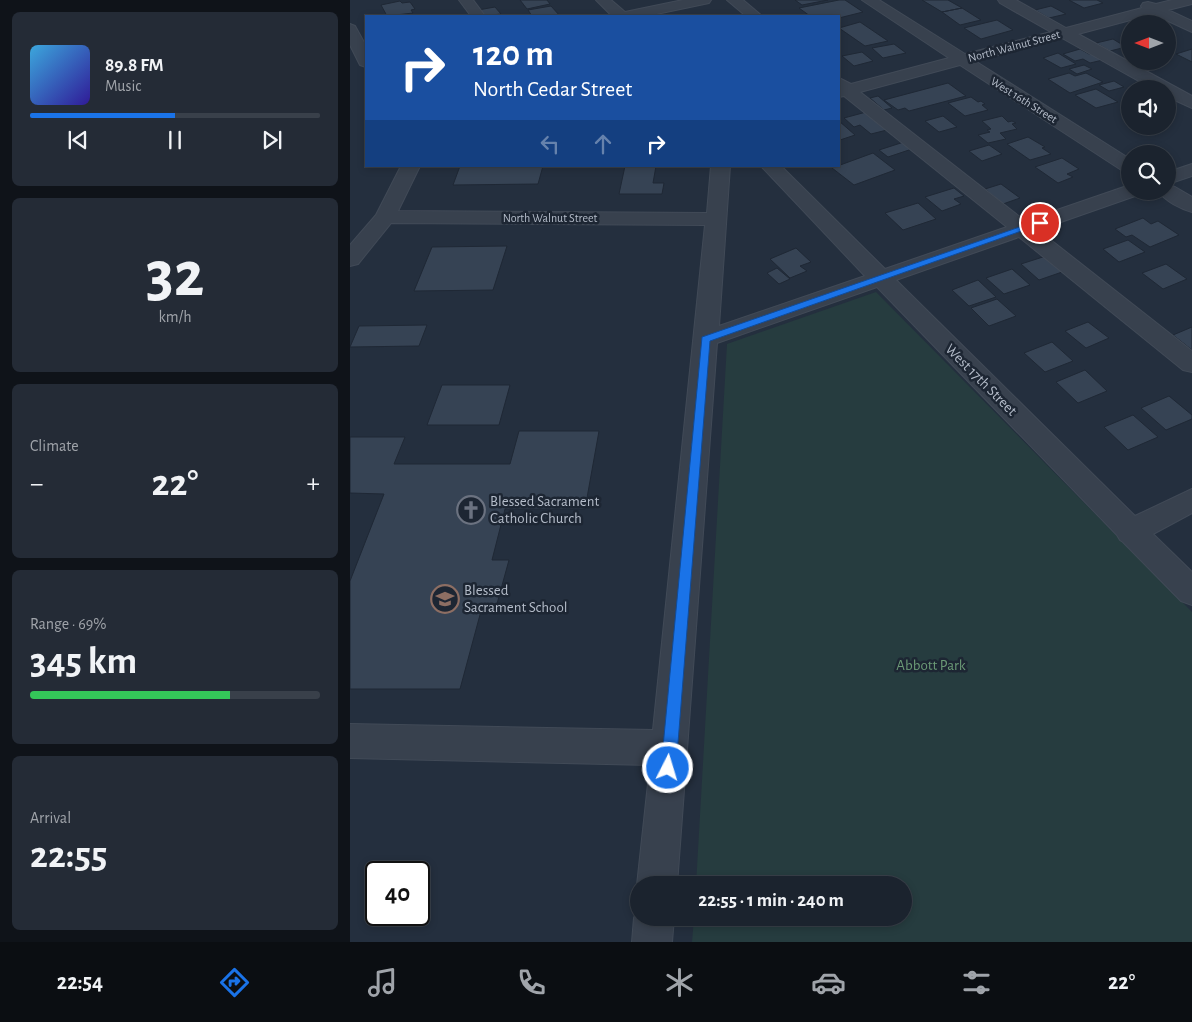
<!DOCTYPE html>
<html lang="en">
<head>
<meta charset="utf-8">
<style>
	body { margin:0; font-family:"Alegreya Sans",sans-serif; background:#242b36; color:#f1f3f6; height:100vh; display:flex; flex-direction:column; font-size:19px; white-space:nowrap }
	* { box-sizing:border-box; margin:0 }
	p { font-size:16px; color:#a0a4aa }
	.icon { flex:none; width:28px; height:28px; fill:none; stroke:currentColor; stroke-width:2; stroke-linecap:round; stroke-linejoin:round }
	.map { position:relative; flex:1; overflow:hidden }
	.sheet { display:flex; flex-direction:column; gap:12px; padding:12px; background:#0f1319; width:350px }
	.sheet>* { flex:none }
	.guide { position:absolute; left:15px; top:15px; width:475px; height:152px; border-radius:0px; box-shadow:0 2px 8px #0003,0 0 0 1px #39404a; background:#1a4fa0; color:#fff; overflow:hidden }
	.needle { width:32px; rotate:270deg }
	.controls { position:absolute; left:771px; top:15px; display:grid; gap:10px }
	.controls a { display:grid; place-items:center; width:55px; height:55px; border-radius:50%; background:#1b232e; box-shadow:0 2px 8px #0003,0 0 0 1px #39404a; font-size:25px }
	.speed { position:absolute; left:15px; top:861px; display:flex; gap:10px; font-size:25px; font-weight:700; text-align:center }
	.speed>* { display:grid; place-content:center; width:65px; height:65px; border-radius:50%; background:#1b232e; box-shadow:0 2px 8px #0003,0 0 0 1px #39404a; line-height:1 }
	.speed .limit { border:2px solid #111; border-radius:8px; background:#fff; color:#111 }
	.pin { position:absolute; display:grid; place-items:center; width:42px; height:42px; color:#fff; margin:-21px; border:2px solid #fff; border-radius:50%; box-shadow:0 1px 5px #0007 }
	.me { position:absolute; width:55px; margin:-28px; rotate:5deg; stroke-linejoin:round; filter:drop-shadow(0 0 4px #0008) }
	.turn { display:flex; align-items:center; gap:18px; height:105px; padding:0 25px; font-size:22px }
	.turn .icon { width:65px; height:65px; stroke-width:2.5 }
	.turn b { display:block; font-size:35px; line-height:42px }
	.lanes { display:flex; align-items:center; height:48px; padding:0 25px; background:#0003; justify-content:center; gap:25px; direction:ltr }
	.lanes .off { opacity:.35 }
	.big { font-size:38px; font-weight:700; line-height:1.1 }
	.sheet .card { flex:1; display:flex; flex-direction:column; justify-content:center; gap:8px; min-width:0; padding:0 18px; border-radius:8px; background:#242b36 }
	.sheet .dial { align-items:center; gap:0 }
	.dial b { font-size:65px; line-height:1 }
	.song { display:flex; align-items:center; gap:15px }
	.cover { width:60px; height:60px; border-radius:8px; background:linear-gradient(135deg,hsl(200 70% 55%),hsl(250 70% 35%)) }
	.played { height:5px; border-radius:2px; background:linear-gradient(90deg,#1a73e8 50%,#39404a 50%) }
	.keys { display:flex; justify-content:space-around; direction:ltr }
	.heat { display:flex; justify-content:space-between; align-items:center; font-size:28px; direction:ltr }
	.charge { height:8px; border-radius:4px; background:linear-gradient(90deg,#34c759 69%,#39404a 0) }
	.trip { position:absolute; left:280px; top:876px; width:282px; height:50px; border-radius:25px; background:#1b232e; box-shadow:0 2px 8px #0003,0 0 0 1px #39404a; font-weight:700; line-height:50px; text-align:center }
	.menu { display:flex; height:80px; justify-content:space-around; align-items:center; background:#0b0e12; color:#a0a4aa }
	.menu .icon { width:35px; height:35px }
	.menu .current { color:#1a73e8 }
	.menu b { font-size:22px; color:#f1f3f6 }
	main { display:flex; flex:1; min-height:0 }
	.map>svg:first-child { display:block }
</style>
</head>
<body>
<main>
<section class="sheet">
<div class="card">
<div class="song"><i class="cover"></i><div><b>89.8 FM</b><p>Music</p></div></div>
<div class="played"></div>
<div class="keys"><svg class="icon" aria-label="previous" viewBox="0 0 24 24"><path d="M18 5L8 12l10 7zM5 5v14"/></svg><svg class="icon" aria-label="pause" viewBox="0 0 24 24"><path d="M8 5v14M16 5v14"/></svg><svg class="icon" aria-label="next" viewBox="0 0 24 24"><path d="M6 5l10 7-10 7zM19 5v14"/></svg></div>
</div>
<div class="card dial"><b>32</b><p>km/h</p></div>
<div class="card"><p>Climate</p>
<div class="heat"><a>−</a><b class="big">22°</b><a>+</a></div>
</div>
<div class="card"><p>Range · 69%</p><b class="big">345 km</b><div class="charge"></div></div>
<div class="card"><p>Arrival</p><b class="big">22:55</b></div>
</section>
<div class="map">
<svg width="842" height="942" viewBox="0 0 842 942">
	<rect width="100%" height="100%" fill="#242f3e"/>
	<path fill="#263c3f" d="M526,292L842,612V942H342L344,918H554V885H346L377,344Z"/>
	<path fill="#364354" stroke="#1f2835" d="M170,0H197L200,4L177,9Z
		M445,0H478L452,5Z
		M489,0H495L513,12L489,18L460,16L449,8Z
		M572,0H598L612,8L592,12Z
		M719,0H747L753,3L734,8Z
		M50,1L52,3L60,2L65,9L61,10L63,13L37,16L31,5Z
		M201,6L210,16H182L178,10Z
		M701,6L716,14L699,18L685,10Z
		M145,7L151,14L132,16L128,10Z
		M612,8L631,20L610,25L592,12Z
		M647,20L663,30L631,39L614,28Z
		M510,22L538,41L515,46L489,28Z
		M763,39L776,47L760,51L746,43Z
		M544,44L556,53L533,58L522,48Z
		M730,49L739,54L746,53L757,59L740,63L733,59L725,61L713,54Z
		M842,49V62L826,54Z
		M512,52L523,61L504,66L492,56Z
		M708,53L726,64L711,68L693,58Z
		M734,65L742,69L727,74L719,69Z
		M719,73L725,76L736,73L753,82L720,93L698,79Z
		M764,81L774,87L759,91L749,85Z
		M598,83L616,96L559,111L555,108L548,110L534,100Z
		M746,89L768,102L746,108L725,95Z
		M528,96L542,108L534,110L520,98Z
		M621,97L628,102L631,101L635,104L632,105L638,110L615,116L598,103Z
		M520,111L541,129L521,134L510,125L504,127L494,118Z
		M593,116L607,127L589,132L575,121Z
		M652,116L658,122L662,121L666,123L662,124L667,129L650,133L656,139L638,143L628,135L640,132L637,130L641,129L632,121Z
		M489,121L505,135L490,140Z
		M678,137L695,147L692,148L701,154L680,160L657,144Z
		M557,141L565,148L538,157L529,150Z
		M639,145L652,154L632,161L619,151Z
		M523,153L545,170L504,185L482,168Z
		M712,158L729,169L717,174L723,177L708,183L685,167Z
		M110,166H193L188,184L103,185Z
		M275,166H306L303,183H314L312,194H269Z
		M651,184L670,198L653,204L635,189Z
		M604,188L614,196L604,199L611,204L592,211L575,197Z
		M568,203L586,219L553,230L535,213Z
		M793,218L801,224L808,221L829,235L800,247L782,235L776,237L765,229Z
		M778,240L795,252L769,262L753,249Z
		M157,246L143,290L64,291L82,247Z
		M446,248L461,262L450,266L457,271L440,278L420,259Z
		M696,256L715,271L689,280L671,264Z
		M816,264L837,279L813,289L792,273Z
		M427,268L440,279L429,284L417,273Z
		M662,269L680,285L654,294L636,278Z
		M628,280L646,297L619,306L602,290Z
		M647,299L666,316L639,326L621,308Z
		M738,322L759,338L736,348L715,331Z
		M77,325L69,346L0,347L9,326Z
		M842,327V350L823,335Z
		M702,342L723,361L695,372L674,353Z
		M735,370L757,391L728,403L706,382Z
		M92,385H160L149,425H77Z
		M819,396L842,415V419L816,430L791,408Z
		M783,415L808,437L778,450L754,427Z
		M169,431H249L235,509H155L142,560H159L145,611H131L110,689H0V581L34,494L0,493V437H55L44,464H160Z"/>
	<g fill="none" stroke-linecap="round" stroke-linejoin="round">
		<defs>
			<path id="minor" d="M109,0H123L135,16H121Z
				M246,0H261L275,12L333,0H361L359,3L297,16H262Z
				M377,0H393L412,16H396Z
				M512,0H529L615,54L701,32L650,3L648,0H666L716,28L792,8L791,6L793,3L798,2L806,4L822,0H842V4L818,10L842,21V32L803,14L728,34L842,96V108L818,97V89H803L712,38L625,61L780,159V173L773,171L610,65L510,92L675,221L774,187L780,185V191H791L788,195L688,230L842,351V372L833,370L669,237L546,280L785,516L842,489V513L803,534L842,572V605L831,601L773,542L770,540L767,535L527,287L367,343L327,885H289V888L287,885L300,765L0,758V724L303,730L355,225L41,223L8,264L0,266V245L26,215L51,166H70L48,211L357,213L361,166H380L369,326L515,276L411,166H431L535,269L657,227L494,96L489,97V78L501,84L599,58Z
				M0,24L5,26L16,46V67L10,65L0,45Z
				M842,164V176L818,184V172Z
				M818,185L825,187L842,197V212C831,209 815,201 808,191H818Z
				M289,907V918H324L322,942H282L284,918Z"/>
		</defs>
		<use href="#minor" stroke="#414a57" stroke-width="2"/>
		<use href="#minor" fill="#38414e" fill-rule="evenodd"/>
	</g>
	<path fill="#1a73e8" stroke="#114b97" d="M687,221L694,223L360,341L326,768L324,773L318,775L313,773L311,768L352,337Z"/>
	<defs>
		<symbol id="church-ring" viewBox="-11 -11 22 22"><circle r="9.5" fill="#1d2633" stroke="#6b7280" stroke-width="1.5"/><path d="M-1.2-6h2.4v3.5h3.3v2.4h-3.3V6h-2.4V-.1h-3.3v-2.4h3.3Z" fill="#6b7280"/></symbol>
		<symbol id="school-ring" viewBox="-11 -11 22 22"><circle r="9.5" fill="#1d2633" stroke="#8d6e63" stroke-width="1.5"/><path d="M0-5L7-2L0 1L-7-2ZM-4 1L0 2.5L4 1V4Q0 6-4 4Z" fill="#8d6e63"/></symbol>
	</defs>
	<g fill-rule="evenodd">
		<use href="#church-ring" x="105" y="494" width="32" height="32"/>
		<use href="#school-ring" x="79" y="583" width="32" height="32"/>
	</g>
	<g text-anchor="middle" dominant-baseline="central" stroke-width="5" stroke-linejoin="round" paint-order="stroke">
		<g font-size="12" fill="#b4bcc9" stroke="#1d2633">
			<text transform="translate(664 46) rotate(-15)">North Walnut Street</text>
			<text transform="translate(674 100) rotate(32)">West 16th Street</text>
			<text x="200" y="218">North Walnut Street</text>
		</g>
		<g font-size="15" fill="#b4bcc9" stroke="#1d2633">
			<text transform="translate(631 380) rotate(45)">West 17th Street</text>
		</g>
		<g font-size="15" fill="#b4bcc9" stroke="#1d2633" text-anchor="start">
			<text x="140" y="501">Blessed Sacrament<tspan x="140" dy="17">Catholic Church</tspan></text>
			<text x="114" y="590">Blessed<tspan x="114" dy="17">Sacrament School</tspan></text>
		</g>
		<g font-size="15" fill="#6b9a76" stroke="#1d2633">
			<text x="581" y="665">Abbott Park</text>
		</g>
	</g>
</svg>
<div class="controls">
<a><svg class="needle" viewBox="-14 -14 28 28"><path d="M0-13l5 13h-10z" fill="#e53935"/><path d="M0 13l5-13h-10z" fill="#a0a4aa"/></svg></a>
<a><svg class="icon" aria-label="sound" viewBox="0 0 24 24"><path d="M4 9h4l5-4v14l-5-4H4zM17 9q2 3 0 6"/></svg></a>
<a><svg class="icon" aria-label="search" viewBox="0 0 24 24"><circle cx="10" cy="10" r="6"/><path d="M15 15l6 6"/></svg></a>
</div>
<div class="speed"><div class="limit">40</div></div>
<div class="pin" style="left:690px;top:223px;background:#d93025"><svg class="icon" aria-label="arrive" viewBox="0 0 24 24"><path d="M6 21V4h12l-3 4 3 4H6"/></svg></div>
<svg class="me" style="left:318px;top:768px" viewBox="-20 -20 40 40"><circle r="17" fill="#1a73e8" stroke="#fff" stroke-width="3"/><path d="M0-11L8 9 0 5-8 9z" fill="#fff"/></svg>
<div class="trip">22:55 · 1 min · 240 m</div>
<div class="guide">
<div class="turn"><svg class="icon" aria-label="right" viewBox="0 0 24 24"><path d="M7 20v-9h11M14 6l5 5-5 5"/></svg><div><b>120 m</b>North Cedar Street</div></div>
<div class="lanes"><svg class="icon off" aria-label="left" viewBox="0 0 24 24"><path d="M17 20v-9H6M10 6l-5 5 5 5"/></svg><svg class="icon off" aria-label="ahead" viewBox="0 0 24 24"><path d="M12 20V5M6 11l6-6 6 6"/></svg><svg class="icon" aria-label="right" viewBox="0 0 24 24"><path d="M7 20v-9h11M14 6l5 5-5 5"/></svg></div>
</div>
</div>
</main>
<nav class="menu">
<b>22:54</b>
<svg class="icon current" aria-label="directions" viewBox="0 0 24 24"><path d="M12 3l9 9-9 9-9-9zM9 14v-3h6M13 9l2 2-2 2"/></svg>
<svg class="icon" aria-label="music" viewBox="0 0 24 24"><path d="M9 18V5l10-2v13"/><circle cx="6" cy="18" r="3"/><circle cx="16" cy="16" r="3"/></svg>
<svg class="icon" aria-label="phone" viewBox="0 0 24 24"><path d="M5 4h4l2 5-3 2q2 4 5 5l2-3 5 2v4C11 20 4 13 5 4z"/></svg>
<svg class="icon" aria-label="climate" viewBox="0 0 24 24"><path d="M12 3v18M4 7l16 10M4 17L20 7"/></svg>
<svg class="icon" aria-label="car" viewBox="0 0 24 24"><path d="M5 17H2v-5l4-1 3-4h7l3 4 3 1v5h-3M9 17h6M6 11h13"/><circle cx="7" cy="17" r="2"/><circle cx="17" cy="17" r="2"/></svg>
<svg class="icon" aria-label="filters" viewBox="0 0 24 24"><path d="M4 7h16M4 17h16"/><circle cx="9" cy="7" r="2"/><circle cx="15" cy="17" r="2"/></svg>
<b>22°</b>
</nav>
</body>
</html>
